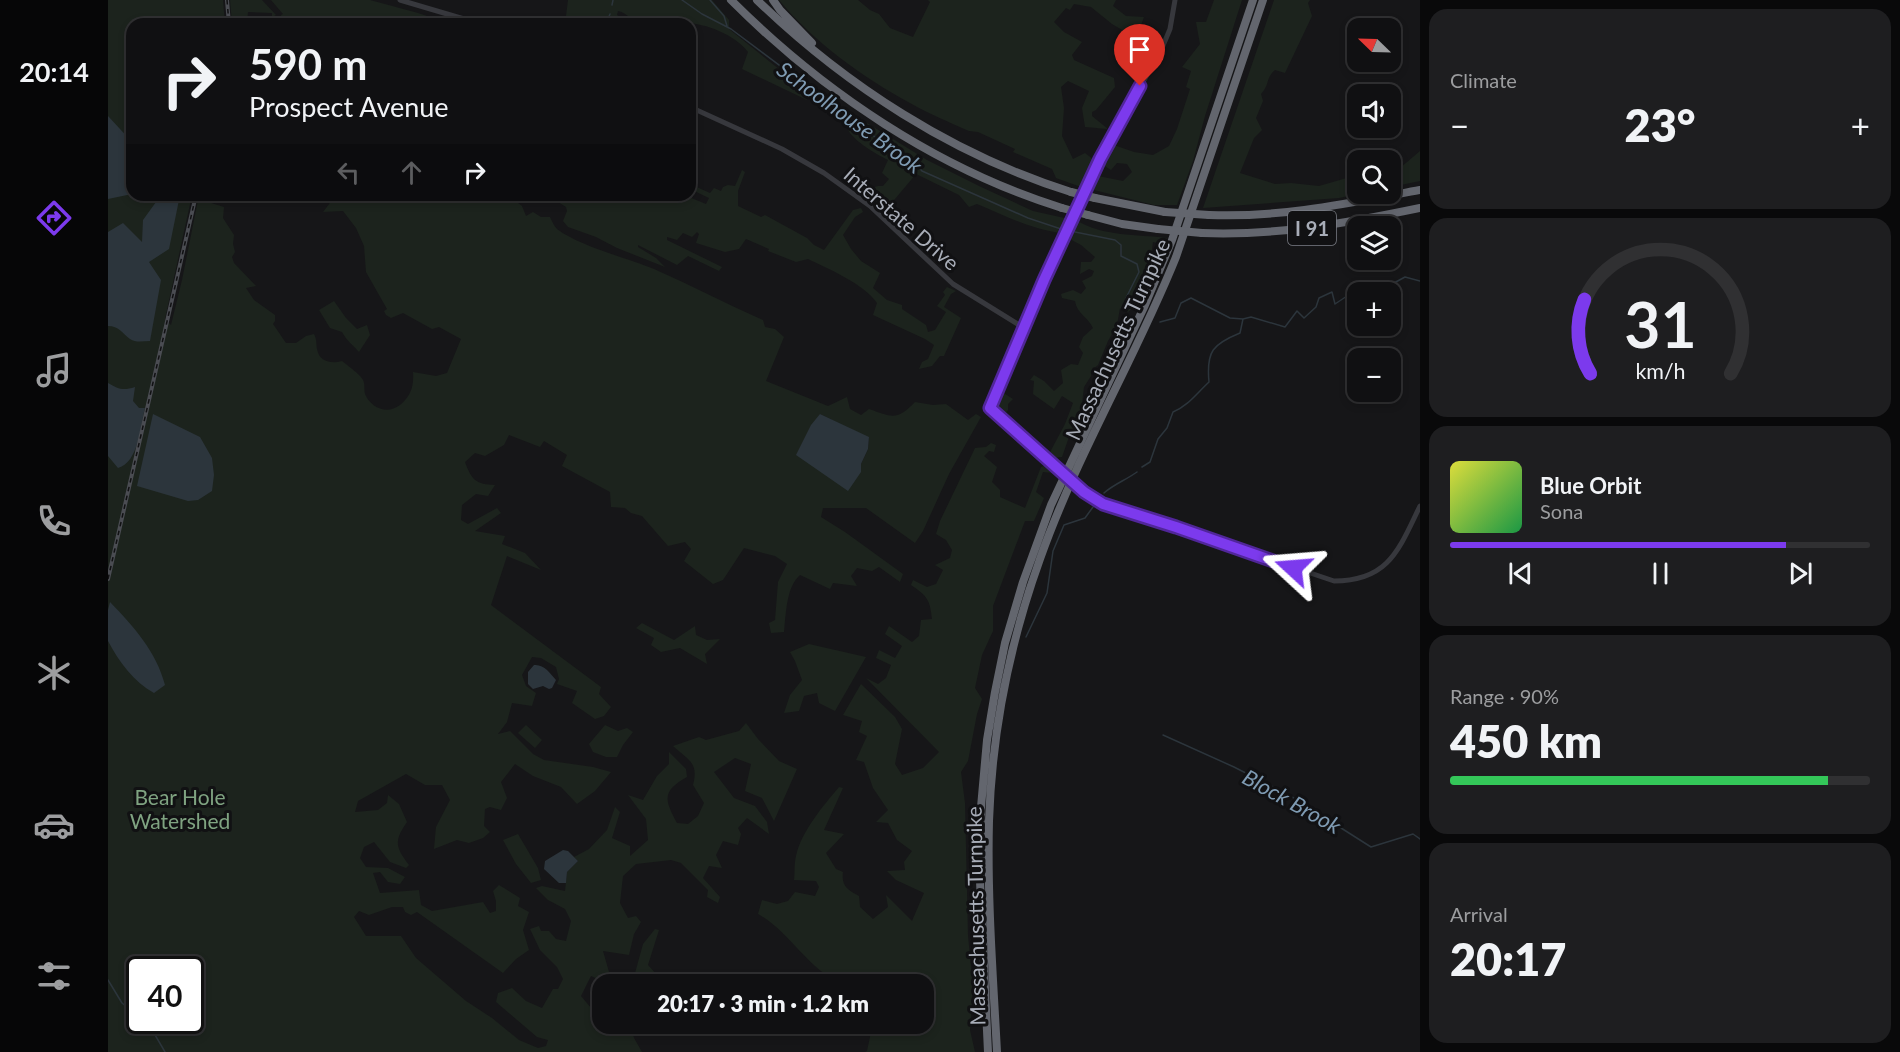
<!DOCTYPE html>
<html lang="en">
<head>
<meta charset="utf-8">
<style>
	body { margin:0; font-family:Lato,sans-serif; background:#1e1e20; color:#f1f3f6; height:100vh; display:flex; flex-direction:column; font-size:22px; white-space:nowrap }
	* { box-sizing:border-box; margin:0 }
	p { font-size:20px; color:#9c9d9f }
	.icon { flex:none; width:33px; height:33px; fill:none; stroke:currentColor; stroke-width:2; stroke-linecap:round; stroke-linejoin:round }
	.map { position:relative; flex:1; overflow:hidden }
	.drawer { display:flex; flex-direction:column; gap:9px; padding:9px; background:#09090a; width:480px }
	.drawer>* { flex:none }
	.hud { position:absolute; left:18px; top:18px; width:570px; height:183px; border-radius:18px; box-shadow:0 3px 9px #0003,0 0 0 2px #303032; background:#101012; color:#f1f3f6; overflow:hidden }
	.needle { width:39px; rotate:293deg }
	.tools { position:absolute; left:1239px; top:18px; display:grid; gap:12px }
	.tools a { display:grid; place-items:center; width:54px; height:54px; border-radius:12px; background:#101012; box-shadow:0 3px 9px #0003,0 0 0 2px #303032; font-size:30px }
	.speed { position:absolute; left:18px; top:956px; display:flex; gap:12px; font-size:30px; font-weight:700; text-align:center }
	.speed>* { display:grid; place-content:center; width:78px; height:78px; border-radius:50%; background:#101012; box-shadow:0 3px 9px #0003,0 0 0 2px #303032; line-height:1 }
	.speed .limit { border:3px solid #111; border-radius:9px; background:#fff; color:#111 }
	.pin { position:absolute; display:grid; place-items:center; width:51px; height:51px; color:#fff; margin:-62px -26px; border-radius:50% 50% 50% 0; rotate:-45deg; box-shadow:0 0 6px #0007 }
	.pin .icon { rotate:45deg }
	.me { position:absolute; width:66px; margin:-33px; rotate:289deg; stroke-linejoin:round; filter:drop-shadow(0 0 4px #0008) }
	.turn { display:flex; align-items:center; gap:21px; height:126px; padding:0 24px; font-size:27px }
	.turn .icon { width:78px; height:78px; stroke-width:2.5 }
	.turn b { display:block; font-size:42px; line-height:51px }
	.lanes { display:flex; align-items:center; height:57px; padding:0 24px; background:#0003; justify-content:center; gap:30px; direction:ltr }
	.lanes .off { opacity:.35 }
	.big { font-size:45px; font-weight:800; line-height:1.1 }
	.drawer .tile { flex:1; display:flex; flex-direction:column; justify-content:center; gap:9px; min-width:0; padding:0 21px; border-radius:18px; background:#1e1e20 }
	.drawer .dial { align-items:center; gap:0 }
	.dial svg { height:156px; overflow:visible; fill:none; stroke:#303032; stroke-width:7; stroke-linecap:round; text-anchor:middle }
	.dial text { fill:#f1f3f6; stroke:none }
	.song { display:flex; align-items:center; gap:18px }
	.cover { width:72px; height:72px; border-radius:9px; background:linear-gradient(135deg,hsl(60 70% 55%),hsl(140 70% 35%)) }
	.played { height:6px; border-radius:3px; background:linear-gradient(90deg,#7c3aed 80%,#303032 80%) }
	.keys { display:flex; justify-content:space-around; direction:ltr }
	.heat { display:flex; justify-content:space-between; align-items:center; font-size:33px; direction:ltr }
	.charge { height:9px; border-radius:4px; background:linear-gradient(90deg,#34c759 90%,#303032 0) }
	.trip { position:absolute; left:484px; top:974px; width:342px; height:60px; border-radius:18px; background:#101012; box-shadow:0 3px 9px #0003,0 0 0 2px #303032; font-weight:800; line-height:60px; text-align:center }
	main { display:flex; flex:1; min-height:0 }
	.tab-bar { display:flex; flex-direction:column; width:108px; justify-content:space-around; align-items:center; background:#060607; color:#9c9d9f }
	.tab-bar .icon { width:42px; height:42px }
	.tab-bar .current { color:#7c3aed }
	.tab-bar b { font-size:27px; color:#f1f3f6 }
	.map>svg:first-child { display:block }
</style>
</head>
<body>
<main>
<nav class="tab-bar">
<b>20:14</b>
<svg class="icon current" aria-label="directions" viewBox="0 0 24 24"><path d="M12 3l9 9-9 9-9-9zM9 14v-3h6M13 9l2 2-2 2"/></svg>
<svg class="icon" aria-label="music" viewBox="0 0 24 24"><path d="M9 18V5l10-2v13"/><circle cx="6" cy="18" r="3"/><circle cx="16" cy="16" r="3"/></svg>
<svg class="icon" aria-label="phone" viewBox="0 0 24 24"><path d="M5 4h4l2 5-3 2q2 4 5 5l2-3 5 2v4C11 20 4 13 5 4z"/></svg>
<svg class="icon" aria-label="climate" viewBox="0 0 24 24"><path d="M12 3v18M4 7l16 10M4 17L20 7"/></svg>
<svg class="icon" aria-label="car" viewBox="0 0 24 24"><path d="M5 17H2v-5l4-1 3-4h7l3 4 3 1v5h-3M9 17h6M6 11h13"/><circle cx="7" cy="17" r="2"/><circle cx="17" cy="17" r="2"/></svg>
<svg class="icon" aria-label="filters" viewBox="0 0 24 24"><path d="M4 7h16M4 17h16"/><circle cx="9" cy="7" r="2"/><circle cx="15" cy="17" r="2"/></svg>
</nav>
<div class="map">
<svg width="1312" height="1052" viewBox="0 0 1312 1052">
	<rect width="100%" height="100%" fill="#161618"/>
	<path fill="#1c231d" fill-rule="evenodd" d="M0,0H115L117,24H24V195H84L57,319L63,325L74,280L91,195H102L100,202L116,207L115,218L126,235L125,244L127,252L124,257L126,263L148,286L138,288L146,300L167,315V321L165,324L178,343H188L198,336L206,334C209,340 208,343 209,349C211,362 224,364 234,361C239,365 253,375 255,380C257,384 256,389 257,394C263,408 279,415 292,405C303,396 306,386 305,372L328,376L339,373L353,339L331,327L324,329L295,313L283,318L278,315L276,311L279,309L258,272L256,246L248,228L235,211L215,212L228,195H400L414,206L418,216L425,212L433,217H442C444,221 446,226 449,229C471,246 519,258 546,269C583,285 618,304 655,320L657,327L667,329L676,337L658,381L720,406L739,397L742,409L753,415L761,409C784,417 789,421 807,402L825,405L838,404L860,420L868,414L873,417L841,474L815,531L807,543L758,508H715L713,517L737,532L795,574L792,582L771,567L764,571L749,568L743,576L749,586L725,583L722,589L692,575C678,587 678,615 676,632L663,633L661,623L667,620L670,582L679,564L667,556L636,548L615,580L605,584L576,561L583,549L577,542L560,546L534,516L523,513L517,508L503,507L502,492L454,466L459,455L436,441L432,447L401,435L396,445L377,456L367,453L357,462C364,481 368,484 387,485L380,496L368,494L354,505L353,520L360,524L389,508L393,513L367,531L397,536L394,544L417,553L433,570L399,556L383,605L493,687L491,694L503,707L496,716L487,719L464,703L469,691L449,684L451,679L448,667L433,658L424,657L414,675L418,686L428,693L424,706L404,703L399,722L390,734L402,731L425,754L436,760L485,767L503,772L487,791L469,804L453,787L425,776L407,764L393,782L399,798L393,810L382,807L377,809L376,826L382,832L375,838L361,843L349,840L326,849L328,827L342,800L334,785H317L298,774L250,801L247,812L270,810L279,803L280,795L291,804L299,822C286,841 287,847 301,865L298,868L282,862L266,842L256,847L252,858L258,867L280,868L297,877L292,884L280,882L272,872L265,873L272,893L311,890L313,905L324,911L375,902L382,913L388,911V901L385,891L391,885L412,898L410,906L421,912L415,930L421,950L408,959L395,973L309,912L303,915L297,912L295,907H284L261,915L251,911L246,917L258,936H293L308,958L358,1001L384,1018L411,1040L430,1048L438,1046L440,1040L429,1037L388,1002L390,993L404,988L418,1001L434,1008L445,989H450L455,979L449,967L432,950L422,929L431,926L433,931H441L448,939L458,941L463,921L457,909L440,900L428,888L434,886L457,891L459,872L470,861L466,857L481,849L499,830L507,807L512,812L504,838L522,846V856L540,840L538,819L520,795L535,800L549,776L561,764V752L578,769L579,777C554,791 556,799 569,823L580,824L590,816L596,803L585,785C591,762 580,760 565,746L591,737L598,740L631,731L638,723L650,739L671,761L689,769L666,821L654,798L637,791L643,764L627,758L606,772L626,798L647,806L659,822L661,834L639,818L630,828L633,834L630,845L615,841L608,855L614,868L601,866L595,878L612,897L610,903L599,897L600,890L573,863L563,860L528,864L515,876L512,903L520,918L528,916L533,922L526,934L521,955L495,951L501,972L519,974L514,984H501L483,976L473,996L489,1015L494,1013L495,1001V1023H522L526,1038L534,1052H0ZM712,414L761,438L760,449L753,464ZM32,969H82V1020H32Z
		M122,0H154L168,15L164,17V13L140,12L139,24H124Z
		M163,0H262L310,13L331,20L337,24H175L173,15L175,14Z
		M460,0H604L621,20V29L692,86L699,100L634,69L640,52C627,35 598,23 577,23C563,22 549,26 535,24C525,23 520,13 510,11L509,15L524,24H457Z
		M671,0H750L762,10L771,14L782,28L805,37L822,2L820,0H1008L1005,6L1018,16L1036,17L1031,31L1043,38L1040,45L1004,24L983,7L966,4L962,10L958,8L946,22L956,32L974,42L964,55L966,60L1006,78L1007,87L988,110L984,112V116L1000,129L977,127L974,108L981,91L960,81L953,87L956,108L954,136L965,159L977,153L986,160L973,187L948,178L944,169L905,152L907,149L870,132L861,131C841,122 821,114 802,103C754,77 706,42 671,0Z
		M1106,0H1134L1097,116L1085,161L1069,205H1046L986,190L990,176L1015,181L1024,172L1019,164L1009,163L1003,170L995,165L1003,144L1026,152L1045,155L1061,146L1069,129L1082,89L1078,87L1083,71L1074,67L1092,44L1088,22H1098Z
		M1166,0H1202L1200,3L1204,16L1177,73L1167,70C1157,79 1162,85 1153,94L1155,101L1148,118L1154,130L1146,138L1132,173L1167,184L1183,183L1211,186L1249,175L1250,194L1231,198L1095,208Z
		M720,99L819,160L871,186L925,211L961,219L953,233C924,230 896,215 869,204L861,207L851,195L808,174L787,199L775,209L760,199L757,190L770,186H775L781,179L774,173L780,160C768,154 741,139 738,125L714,109Z
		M1312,151V181L1283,187V169L1292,168Z
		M634,170L637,172L630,191V206L653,217L657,215L699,238L706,245L716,250L745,210L753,208L755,212L747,217L735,235L743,249L753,261L772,273L765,288L779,300L794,305V309L818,325L820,332L827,330L838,312L829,306L837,295L835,292L839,287L848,291L843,294L836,307L853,318L836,356H832L824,366L811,369L814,362L820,359L826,345L817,339L765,315L769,303C756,284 721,269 700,259L688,262L660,251L661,249L638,239L631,249L617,252L588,243L591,234L589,232L584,237L575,233L569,240L559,237V240L614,267L611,271L580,256L569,265L530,245V247L548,258L557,267L509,248L488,237L460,227L455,221L459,211L458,207L439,195H576L598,204L601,198L582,189V184L602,193L606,188L613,191L615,187L620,185L627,186Z
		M968,220C996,237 1028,234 1059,238L1052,253H1047L1049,243L1045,242L1043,256L1034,285L1022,298L1028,302L1027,306L1020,312L1015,311L1012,308L1009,325L1000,341L990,365L984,370L983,376L976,387L974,404L979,408L965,438L961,437L954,457L945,458L941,454L957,424L965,403L954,396L946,409L925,394L926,381L922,380L926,375L936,381L946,391L955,383L953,370L963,364L970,365L975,353L971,347L975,337L985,328C980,317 969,314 967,301L954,298L953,294L965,290L973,294L978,288L974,281L984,276L986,271L981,269L972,274L973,262H983L987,257L973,245L960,238Z
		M226,301L238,318L249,329L259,325L262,335L251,352C245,345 238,340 234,332L222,328L211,310Z
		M894,392L905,399L900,404V410L896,416C885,407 888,404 894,392Z
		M883,443L888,445L886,452L881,451L876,456L889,467L884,482L892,490V497L917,508L933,467L939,465L945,473L935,472L928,492L936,498L926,521H917L885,606V631L874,655L867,688L874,699L869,714L860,761L853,772L857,803L860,935L865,989L862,1030L867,1052H757L759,1051L763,1032L762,1023H816V984C802,984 740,987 732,983C699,968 681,931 650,914L654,900L669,904L680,901L687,892L707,896L711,887L708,881L686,880C687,873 686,864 688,856C693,832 715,806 731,787L735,788L716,830L736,834L718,853L728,869L735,872C733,886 740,890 751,896L752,907L765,919L780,907L778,895L804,921L816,893L788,880L779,871L797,870L796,862L804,851L789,840L780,823L768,822L780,810L765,788L756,762L748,760L759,736L751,732L754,721L735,715L753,684L787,717L794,729L787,764L794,775L815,768L831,752L758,678L770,684L778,678L783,665L768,658L771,650L787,658L794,646L777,634L781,626L804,642L811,636L813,620L824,619C822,599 819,596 803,585L805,580L819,587L828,584L835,570L827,565L842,558L844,550L838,540L828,534L832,521L867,448L878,447Z
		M534,623L566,640L587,626L588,635L599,640L612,639L597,654L599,664L572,648L553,652L543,645L546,638L528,628Z
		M701,644L758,657L727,711L711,703L709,693L696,696L691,711L676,713L682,695L694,680L687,661L682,652Z
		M418,725L434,740L427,748L410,733Z
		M497,725L510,731L519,728L525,732L515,745L509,757H498L485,752L481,744Z
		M410,834L430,868L433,880L423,883L408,864L395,840Z
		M547,929L551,930L540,965L557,984H524L535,944Z"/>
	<path fill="#2c353c" d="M0,116L24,142V194L0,199Z
		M43,195H72L61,249L41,262L53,280L42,341C35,341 28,343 22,339C14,333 11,326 0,326V232L15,223L34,242L35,220L48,202Z
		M0,383C10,389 15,391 27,387L25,401L31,408H37C32,426 31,462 10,468L0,456Z
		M45,414L92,437L104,458L106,475L104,491L90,500L80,501L29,486Z
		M712,414L761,437L760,449L753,464V472L740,491L688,455L703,425Z
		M2,602C26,627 48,651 57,685L46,693C26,682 11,662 0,641V610Z
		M426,665C436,664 442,673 448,680L444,688L441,689L435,686L425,689L420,684V672Z
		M455,850L460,851L470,861L459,872L458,883H451L436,869L437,861Z"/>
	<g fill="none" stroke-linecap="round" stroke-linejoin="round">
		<path stroke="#2c353c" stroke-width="1.5" d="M574,0L594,14L623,29L779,146L806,162L814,171L920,218L953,229
			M602,0L616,16L619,26
			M504,5L505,0
			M498,24L502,14
			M967,232L1007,240L1013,245V256L1029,264L1031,272L1018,298L1025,309
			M1282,294L1286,293V283L1297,277L1312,281
			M1052,322L1067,318L1073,303L1083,298L1122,318L1135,319L1143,317L1177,327L1189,311L1196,318L1208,307L1211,298L1224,292L1227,304L1245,292L1250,295
			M1034,467L1042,462L1050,439L1059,428L1065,412C1080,406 1089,393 1101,382C1098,351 1105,344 1132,333L1135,319
			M996,493C1006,484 1018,480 1029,472
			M918,637L939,593L945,551L956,525L977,518L985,507
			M1055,735L1126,767L1181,795L1263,847L1305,834L1312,839
			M0,980L14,1003L32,1018
			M34,1020L43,1028L57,1052"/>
		<path stroke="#37383d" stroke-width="5" d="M292,0L373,24
			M582,107L674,149L716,173L762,206L845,284L916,328
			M946,464L882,408L937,280L992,159L1054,48L1062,29L1067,0
			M967,484L995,504L1063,526L1226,581C1281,581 1291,549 1312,506"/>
		<path stroke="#63666e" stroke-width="8" d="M623,0C715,92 829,169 954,208
			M649,0C737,85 845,155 963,192
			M665,0L672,10L704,43
			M987,198L1057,212
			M980,215L1014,224L1050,229
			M1101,215C1172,218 1242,203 1312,190
			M1094,233C1168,236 1240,223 1312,208
			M880,1052L872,881L873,807L879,740L887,692L897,643L915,582L943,505L1037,305L1064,240L1145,0
			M889,1052C885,975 879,898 881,821C884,732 902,642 932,559C969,454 1027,359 1068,257L1155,0"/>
		<defs>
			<path id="rail" d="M119,0L121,24
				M0,579L88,195"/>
		</defs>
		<use href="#rail" stroke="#4a4c52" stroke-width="4"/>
		<use href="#rail" stroke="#111113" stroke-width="1.5" stroke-dasharray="4.5" stroke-linecap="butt"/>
		<path stroke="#37383d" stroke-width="5" d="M946,464L967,484"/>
		<path stroke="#63666e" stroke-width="8" d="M963,192L987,198
			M954,208L980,215
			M1057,212L1101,215
			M1050,229L1094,233"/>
	</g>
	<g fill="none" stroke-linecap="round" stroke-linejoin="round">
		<defs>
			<path id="route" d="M1032,86L992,159L936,280L882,408L976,492L995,504L1068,527L1185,568"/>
		</defs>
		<use href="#route" stroke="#51269a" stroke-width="15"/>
		<use href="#route" stroke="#7c3aed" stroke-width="10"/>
	</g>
	<g text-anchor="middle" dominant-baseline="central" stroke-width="6" stroke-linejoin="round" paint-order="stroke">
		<rect fill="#111113" stroke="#7b7e86" stroke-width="1.5" x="1180" y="211" width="48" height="34" rx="4.5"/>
		<g font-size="20" font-weight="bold" fill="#a8adb8">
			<text x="1204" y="228">I 91</text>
		</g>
		<g font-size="21" fill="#a8adb8" stroke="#111113">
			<text transform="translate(794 218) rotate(41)">Interstate Drive</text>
			<text transform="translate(1009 339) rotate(-65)">Massachusetts Turnpike</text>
			<text transform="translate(867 916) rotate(-91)">Massachusetts Turnpike</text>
		</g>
		<g font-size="21" fill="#7fa381" stroke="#111113">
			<text x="72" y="796">Bear Hole<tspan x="72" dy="24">Watershed</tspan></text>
		</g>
		<g font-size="22" font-style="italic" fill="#7f9bb3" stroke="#111113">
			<text transform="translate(742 117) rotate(36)">Schoolhouse Brook</text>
			<text transform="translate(1184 801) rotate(29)">Block Brook</text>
		</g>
	</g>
</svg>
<div class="tools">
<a><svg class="needle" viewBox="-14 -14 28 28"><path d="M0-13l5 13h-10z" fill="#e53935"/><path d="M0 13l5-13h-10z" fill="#9c9d9f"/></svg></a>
<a><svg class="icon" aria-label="sound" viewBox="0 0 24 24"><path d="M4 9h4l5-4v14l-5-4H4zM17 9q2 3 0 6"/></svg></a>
<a><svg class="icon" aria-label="search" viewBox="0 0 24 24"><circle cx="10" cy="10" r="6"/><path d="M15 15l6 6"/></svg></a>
<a><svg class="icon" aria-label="layers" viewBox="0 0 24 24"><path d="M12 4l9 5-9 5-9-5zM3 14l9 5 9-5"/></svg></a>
<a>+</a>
<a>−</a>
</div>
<div class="speed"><div class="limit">40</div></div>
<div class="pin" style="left:1032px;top:86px;background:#d93025"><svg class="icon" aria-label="arrive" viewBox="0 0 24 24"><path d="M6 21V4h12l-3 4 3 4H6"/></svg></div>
<svg class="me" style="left:1185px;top:568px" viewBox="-20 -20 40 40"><path d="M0-17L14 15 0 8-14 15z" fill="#7c3aed" stroke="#fff" stroke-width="4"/></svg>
<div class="trip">20:17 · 3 min · 1.2 km</div>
<div class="hud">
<div class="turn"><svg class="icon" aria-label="right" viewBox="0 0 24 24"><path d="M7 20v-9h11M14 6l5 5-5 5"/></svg><div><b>590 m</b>Prospect Avenue</div></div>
<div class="lanes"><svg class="icon off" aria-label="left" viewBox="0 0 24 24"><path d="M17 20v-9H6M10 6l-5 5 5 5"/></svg><svg class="icon off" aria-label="ahead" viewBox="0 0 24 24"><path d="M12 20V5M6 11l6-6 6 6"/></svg><svg class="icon" aria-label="right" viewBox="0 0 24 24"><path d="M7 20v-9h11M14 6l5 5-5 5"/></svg></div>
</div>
</div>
<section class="drawer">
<div class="tile"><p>Climate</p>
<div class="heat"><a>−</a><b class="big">23°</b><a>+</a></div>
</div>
<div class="tile dial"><svg viewBox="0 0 100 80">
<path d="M14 69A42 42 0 1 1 86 69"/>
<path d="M14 69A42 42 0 0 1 11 31" stroke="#7c3aed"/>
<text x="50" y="56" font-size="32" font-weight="700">31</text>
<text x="50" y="72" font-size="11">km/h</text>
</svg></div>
<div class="tile">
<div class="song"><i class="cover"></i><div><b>Blue Orbit</b><p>Sona</p></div></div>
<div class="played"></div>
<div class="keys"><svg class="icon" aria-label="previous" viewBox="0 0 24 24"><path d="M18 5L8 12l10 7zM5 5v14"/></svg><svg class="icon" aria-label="pause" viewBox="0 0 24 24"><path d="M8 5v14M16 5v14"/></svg><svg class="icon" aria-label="next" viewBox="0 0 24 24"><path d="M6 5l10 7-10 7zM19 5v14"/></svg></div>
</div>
<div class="tile"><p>Range · 90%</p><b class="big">450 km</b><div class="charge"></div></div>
<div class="tile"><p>Arrival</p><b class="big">20:17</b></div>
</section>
</main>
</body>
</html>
